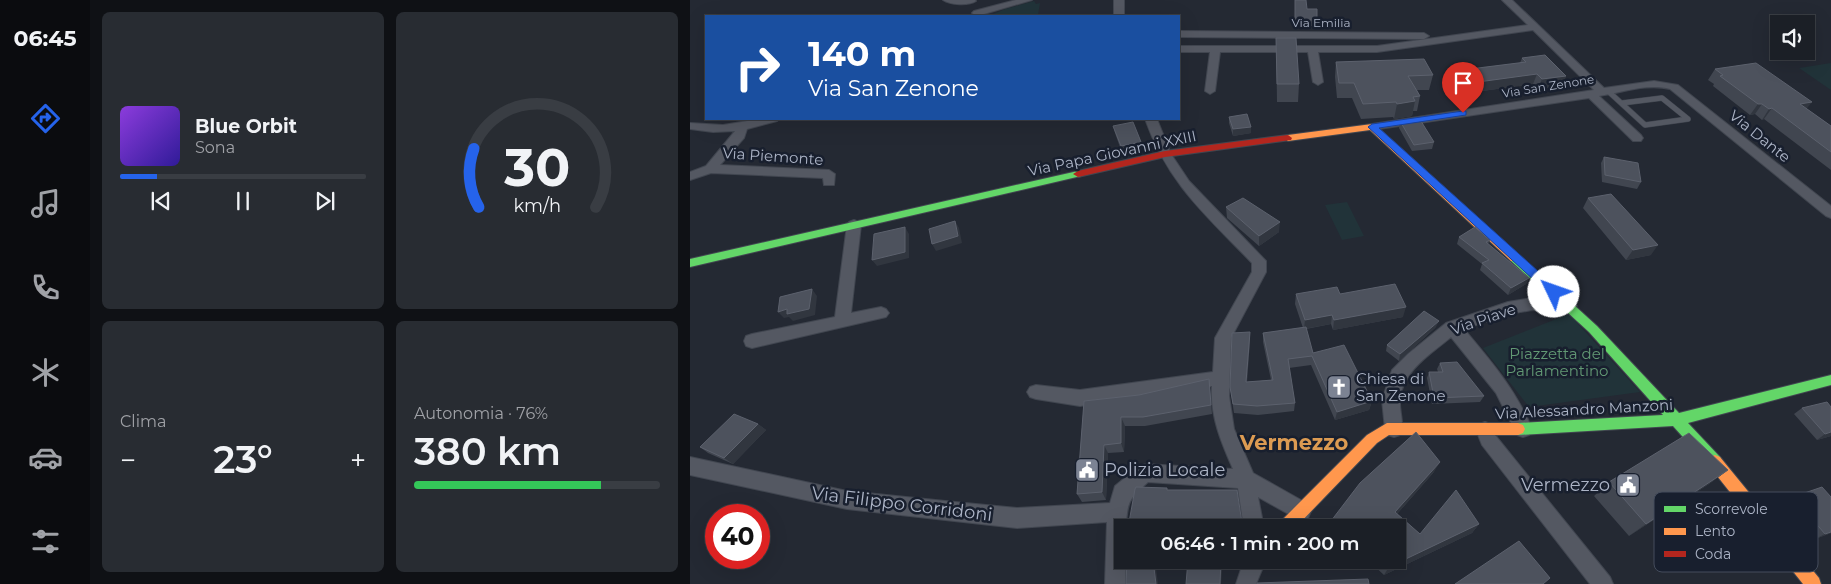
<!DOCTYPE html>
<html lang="it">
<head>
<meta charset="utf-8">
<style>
	body { margin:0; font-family:Montserrat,sans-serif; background:#282c32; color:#f1f3f6; height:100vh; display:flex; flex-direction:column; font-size:19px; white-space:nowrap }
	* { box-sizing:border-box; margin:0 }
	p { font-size:16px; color:#a0a2a7 }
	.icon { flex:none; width:28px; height:28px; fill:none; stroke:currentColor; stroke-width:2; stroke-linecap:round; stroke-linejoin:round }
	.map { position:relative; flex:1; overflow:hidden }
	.panel { display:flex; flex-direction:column; gap:12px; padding:12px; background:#0f1115; width:600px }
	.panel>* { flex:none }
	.guide { position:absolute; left:15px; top:15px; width:475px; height:105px; border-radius:0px; box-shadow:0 5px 20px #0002,0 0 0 1px #393d43; background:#1a4fa0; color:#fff; overflow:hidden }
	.controls { position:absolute; left:1080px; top:15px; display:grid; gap:10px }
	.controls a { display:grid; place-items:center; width:45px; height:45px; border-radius:0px; background:#1b1f26; box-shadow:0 5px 20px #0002,0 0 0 1px #393d43; font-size:25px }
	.speed { position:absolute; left:15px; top:504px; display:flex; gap:10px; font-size:25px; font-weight:700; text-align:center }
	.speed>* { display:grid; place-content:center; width:65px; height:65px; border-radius:50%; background:#1b1f26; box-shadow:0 5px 20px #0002,0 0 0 1px #393d43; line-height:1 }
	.speed .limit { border:8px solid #d22; background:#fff; color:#111 }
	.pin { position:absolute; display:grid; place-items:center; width:42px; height:42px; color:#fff; margin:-51px -21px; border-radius:50% 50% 50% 0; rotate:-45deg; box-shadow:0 0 5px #0007 }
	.pin .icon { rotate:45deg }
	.me { position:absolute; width:55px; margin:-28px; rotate:312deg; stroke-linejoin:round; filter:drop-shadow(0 0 4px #0008) }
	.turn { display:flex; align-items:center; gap:18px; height:105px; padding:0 20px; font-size:22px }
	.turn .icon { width:65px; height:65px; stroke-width:2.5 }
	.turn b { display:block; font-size:35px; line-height:42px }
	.big { font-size:38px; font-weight:600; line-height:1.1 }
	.panel .tile { flex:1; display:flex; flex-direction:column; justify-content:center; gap:8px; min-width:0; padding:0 18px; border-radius:8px; background:#282c32 }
	.panel .dial { align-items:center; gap:0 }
	.dial svg { height:130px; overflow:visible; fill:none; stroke:#393d43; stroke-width:7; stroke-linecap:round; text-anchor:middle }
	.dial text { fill:#f1f3f6; stroke:none }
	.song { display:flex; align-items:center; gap:15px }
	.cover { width:60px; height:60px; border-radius:8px; background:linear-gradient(135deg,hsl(270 70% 55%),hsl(250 70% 35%)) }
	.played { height:5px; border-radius:2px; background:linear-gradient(90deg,#2563eb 15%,#393d43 15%) }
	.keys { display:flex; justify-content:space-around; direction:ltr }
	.heat { display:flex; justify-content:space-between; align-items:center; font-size:28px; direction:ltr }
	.charge { height:8px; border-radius:4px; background:linear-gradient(90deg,#34c759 76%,#393d43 0) }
	.panel .tiles { flex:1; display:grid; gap:12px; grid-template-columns:repeat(2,1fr) }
	.trip { position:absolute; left:424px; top:519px; width:292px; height:50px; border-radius:0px; background:#1b1f26; box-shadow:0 5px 20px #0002,0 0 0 1px #393d43; font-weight:600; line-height:50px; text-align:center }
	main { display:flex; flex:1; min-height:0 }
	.menu { display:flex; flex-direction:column; width:90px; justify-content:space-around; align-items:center; background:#0b0c0f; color:#a0a2a7 }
	.menu .icon { width:35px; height:35px }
	.menu .current { color:#2563eb }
	.menu b { font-size:22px; color:#f1f3f6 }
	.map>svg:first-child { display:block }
</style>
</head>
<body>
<main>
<nav class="menu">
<b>06:45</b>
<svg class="icon current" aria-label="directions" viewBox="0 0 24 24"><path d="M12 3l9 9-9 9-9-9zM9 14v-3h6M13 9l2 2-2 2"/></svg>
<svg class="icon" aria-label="music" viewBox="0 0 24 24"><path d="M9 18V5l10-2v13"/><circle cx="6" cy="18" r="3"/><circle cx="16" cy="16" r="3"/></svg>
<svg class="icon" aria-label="phone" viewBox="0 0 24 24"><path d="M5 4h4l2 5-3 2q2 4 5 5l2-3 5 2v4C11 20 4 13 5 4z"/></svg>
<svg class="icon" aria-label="climate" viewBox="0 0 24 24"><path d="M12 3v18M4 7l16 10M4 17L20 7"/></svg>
<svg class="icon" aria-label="car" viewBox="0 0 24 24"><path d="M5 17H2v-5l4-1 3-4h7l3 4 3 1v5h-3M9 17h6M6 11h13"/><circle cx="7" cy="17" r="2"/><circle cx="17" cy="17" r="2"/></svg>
<svg class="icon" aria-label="filters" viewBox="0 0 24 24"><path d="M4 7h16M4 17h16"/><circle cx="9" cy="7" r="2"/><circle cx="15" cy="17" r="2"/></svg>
</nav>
<section class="panel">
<div class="tiles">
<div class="tile">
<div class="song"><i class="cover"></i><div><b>Blue Orbit</b><p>Sona</p></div></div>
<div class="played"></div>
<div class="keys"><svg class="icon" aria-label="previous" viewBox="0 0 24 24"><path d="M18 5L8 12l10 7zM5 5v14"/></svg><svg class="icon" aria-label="pause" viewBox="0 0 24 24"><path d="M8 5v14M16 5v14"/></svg><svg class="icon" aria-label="next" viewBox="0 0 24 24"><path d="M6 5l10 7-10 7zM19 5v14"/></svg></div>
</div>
<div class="tile dial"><svg viewBox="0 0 100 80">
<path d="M14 69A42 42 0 1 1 86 69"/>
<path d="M14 69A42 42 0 0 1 11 33" stroke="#2563eb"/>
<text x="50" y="56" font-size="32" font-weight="700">30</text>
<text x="50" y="72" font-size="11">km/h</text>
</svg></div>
<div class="tile"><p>Clima</p>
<div class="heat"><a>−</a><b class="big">23°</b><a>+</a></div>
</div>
<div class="tile"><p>Autonomia · 76%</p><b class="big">380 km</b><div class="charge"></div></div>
</div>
</section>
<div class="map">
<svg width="1141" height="584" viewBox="0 0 1141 584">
	<rect width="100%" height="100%" fill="#242933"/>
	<path fill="#213339" d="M344,1L346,4L350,3L348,15L299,16L315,9Z
		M1141,63V90L1109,68Z
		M657,202L674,236L652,240L635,205Z
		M879,314L950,392L839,407L793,348Z"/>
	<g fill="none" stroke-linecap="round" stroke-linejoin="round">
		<defs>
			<path id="lane" d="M918,91L955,125L998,119L972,98L932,103"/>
			<path id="street" d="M253,0H285L286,1C279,6 260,5 253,0Z
				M326,0H342L287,16L282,13L284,11Z
				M424,0H434V16H424Z
				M812,0H822L914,88L964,81L988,85L1141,206V218L1136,216L980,89C956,83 932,93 909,96L951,135L953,138L951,141H943L899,98L682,130L676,127L682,124L904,90L843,30L687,52H628L633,82L628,85L623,82L618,52H530L525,91L520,94L515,91L520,52H489V46H687L838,25Z
				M489,31L734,33L739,36L734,39L489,37Z
				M70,119H89L87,121L57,129L54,138L30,165L139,170L145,174L144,185H134L133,178L21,173L0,180V172L16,166L45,131L23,132L0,129V123L33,125Z
				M455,119H467L481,154L499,181L576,261V272L541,338L539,396L544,429L563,473L618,504L621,511L618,518L611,521L568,497L574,528H554L548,488L458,482C439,499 437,501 436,528H432V560H436L435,584H415L417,522L327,528L157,509L0,475V457L157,491L265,502L327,508L420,503L425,486L448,467L455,464L543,469C531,442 520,416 522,386L390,406L346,399L340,397L337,392L340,387L346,385L390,390L523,372L525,338L562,272V263C516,215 478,184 455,119Z
				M164,220L169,222L171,225L161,313L191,307L196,309L199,313L196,317L62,348L56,346L54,341L56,336L62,334L145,317L157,225L159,222Z
				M842,298L879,300L884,302L887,306L884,310L879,312L842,310L819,314L774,329C801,361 826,390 842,429L839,435L833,437L827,435L806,393L761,337C741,354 712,371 710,400C709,412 715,423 710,435L704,437L698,435L695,429L692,400L702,370L718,354L756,323L818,302Z
				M795,422L801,424L805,435L920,577L923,584H900L792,445L786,430L789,424Z
				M554,560H576L566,584H546Z"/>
			<path id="fast" d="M388,171L393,174L391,176L0,267V259Z
				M825,254L829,255L907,326L989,413L1141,375V385L998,423L1030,457L1032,462L1030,467L1025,469L1020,467L983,426L828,435L823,433L821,429L823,425L828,423L973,415L899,332L821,261L820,258L821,255Z"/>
			<path id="slow" d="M682,124L685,125L829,255L830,258L829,261H821L680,130L598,141L594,138L598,135Z
				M697,423H828L833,425L835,429L833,433L828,435H699L687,443L605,528H587L589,523L677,435Z
				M1025,455L1030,457L1129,578L1131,584H1113L1020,467L1018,462L1020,457Z"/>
			<path id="jam" d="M598,135L602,138L601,140L475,157L388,177L383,174L388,171L475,151Z"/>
		</defs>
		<use href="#lane" stroke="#414650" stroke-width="6"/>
		<use href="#street" stroke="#414650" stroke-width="2"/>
		<use href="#fast" stroke="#414650" stroke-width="2"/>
		<use href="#slow" stroke="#414650" stroke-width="2"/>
		<use href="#jam" stroke="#414650" stroke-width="2"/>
		<use href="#lane" stroke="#545862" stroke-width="5"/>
		<use href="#street" fill="#545862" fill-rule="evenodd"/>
		<use href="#fast" fill="#63d668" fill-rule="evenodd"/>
		<use href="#slow" fill="#ff974d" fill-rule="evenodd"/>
		<use href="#jam" fill="#b3261e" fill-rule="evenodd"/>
	</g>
	<path fill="#414650" d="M605,0L617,9L627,20V26H605Z
		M586,38L609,84L608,102H587Z
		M832,58L876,76L872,86L848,89L843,84L763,95L754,82L756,72L830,63Z
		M646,62L743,75L739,90H727L730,96L727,111H723L722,116L704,119L703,117L671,119L662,98H647L645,77Z
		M1025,69L1117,109L1141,126V170L1074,119L1072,120L1065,114L1060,115L1023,86L1024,84L1018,80Z
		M539,117L561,127V133L543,136L539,123Z
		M710,121L744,142L742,149L722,151L709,128Z
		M423,126L452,148L432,153L425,133Z
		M914,157L951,182L947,189L912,182L911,163Z
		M898,198L961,255L936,260L893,208Z
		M536,207L589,232L569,246L537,218Z
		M769,237L800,240L798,244L839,278L836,284L818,295L790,270L792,264L767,244Z
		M606,294H650L713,317L643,330L641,324L616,329L623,353L682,401L679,410L645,420L621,365L599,368L605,403L604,411L568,415L544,413L540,387L560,332V341L557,382L581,380L573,342V333L613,328L605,304Z
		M746,327L709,361L696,351L697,345Z
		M750,363L794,396L790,402L742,404L737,378L739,372H748L747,369Z
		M520,388L522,414L455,426H435L434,452L418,453L416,500L392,502L387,494L394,401Z
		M1112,408L1141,436L1127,440L1104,414Z
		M68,424L76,430L43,464L18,453L10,447Z
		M1038,470L1019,484L939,536L904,496L919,482Z
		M744,472L707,514L730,534L789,524L782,533L694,575L682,564L683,560H708V528H639L641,521Z
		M1103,497H1141V533L1125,539L1095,502Z"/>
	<path fill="#31363f" d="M847,74L843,84L763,95L766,85Z
		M876,76L872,86L848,89L852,79Z
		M725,101L722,116L704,119L707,104Z
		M1122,102L1114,112L1110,104Z
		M1068,104H1072L1065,114L1060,115Z
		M1082,108L1074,119L1072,120L1079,109Z
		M561,127V133L543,136V129Z
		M451,142L452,148L432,153L431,146Z
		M265,221L269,228L272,243L246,251L242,244Z
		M590,222L589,232L569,246V236Z
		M215,227L219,234V258L187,266L182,260Z
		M968,245L961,255L936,260L943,250Z
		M839,278L836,284L818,295L821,288Z
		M122,289L127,296L125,315L103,321L99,317L94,318L88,312L97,309Z
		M716,307L713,317L643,330L644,320Z
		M642,315L641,324L614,329L615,320Z
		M749,321L746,327L709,361L710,354Z
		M560,332V341L556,391V382Z
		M682,401L679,410L645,420L647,412Z
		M431,417L435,426L434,452L431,443Z
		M68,424L76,430L43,464L34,458Z
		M1141,432V436L1127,440L1135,434Z
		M414,445L418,453L416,500L412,492Z
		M750,462L744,472L700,522L705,512Z
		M1038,470L1019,484L939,536L956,524Z
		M789,524L782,533L694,575L699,567Z
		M1141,532V533L1125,539L1135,534Z
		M463,560H465L468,584H466Z
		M531,560H533L531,584H530Z"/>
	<path fill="#4d525d" stroke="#5c616d" d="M605,0H616L617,9H627V20H605Z
		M586,38H606L609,84H587Z
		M855,55L876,76L852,79L847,74L766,85L756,72L836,62L832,58Z
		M734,59L743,75L718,76L730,96L723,97L725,101L707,104L706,102L673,104L664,83H649L646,62Z
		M1066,63L1122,102L1110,104L1141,126V152L1082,108L1079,109L1072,104H1068L1030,76L1033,75L1025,69Z
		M557,114L561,127L543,129L539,117Z
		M729,118L744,142L724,145L710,121Z
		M443,122L451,142L431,146L423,126Z
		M914,157L948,163L951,182L915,175Z
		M921,194L968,245L943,250L898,198Z
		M553,198L590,222L569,236L536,207Z
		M265,221L268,236L242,244L239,229Z
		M215,227V252L182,260L184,234Z
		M785,227L800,240L796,242L839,278L821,288L792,263L799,260L769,237Z
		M705,284L716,307L644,320L642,315L615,320L606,294L647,287L650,294Z
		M122,289L119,309L97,314V309L88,312L90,297Z
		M734,311L749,321L710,354L697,345Z
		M616,327L623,353L654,345L682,401L647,412L622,356L598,359L605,403L567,406L543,404L540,387L542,333L560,332L556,382L583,380L573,333Z
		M767,362L794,396L744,398L739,372H753L750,363Z
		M519,379L521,405L453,417H431V443L414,445L412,492L387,494L394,401L449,395Z
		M1137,402L1141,407V432L1135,434L1112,408Z
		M44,414L68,424L34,458L10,447Z
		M726,432L750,462L705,512L730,534L766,490L789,524L699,567L690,560H708V528H650L641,521L670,483Z
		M999,433L1038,470L956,524L919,482Z
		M446,487L477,488V490H547L552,523V528H438L445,489Z
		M1132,487L1141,497V532L1135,534L1103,497Z
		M829,541L860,578L853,584H765Z
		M437,560H463L466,584H436Z
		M498,560H531L530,584H496Z
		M678,579L679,584H567V583Z"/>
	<path fill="#2563eb" stroke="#184099" d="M773,111H776V115L689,128L868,289L870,292L868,295H860L678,127L682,124Z"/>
	<defs>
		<symbol id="church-square" viewBox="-11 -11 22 22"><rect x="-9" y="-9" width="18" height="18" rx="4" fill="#7c8393" stroke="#181f2e"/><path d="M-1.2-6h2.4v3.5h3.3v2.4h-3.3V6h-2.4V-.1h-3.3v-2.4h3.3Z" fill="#fff"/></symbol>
		<symbol id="civic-square" viewBox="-11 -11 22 22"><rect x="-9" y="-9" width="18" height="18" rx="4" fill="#7c8393" stroke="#181f2e"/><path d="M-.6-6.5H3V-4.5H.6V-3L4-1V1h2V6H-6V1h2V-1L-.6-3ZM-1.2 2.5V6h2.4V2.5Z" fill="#fff"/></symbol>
	</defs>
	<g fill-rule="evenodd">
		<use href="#church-square" x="635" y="373" width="28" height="28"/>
		<use href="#civic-square" x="383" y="456" width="28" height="28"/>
		<use href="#civic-square" x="924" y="471" width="28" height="28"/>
	</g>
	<g text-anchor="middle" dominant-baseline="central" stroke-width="5" stroke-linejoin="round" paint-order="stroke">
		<g font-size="12" fill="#acb4c6" stroke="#181f2e">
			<text x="631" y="22">Via Emilia</text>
			<text transform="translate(858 86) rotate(-9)">Via San Zenone</text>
		</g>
		<g font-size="15" fill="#acb4c6" stroke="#181f2e">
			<text transform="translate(1070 136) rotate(39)">Via Dante</text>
			<text transform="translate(422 153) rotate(-12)">Via Papa Giovanni XXIII</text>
			<text transform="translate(83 156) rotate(4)">Via Piemonte</text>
			<text transform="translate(793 319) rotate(-19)">Via Piave</text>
			<text transform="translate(894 409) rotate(-3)">Via Alessandro Manzoni</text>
		</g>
		<g font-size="15" fill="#629974" stroke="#181f2e">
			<text x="867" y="353">Piazzetta del<tspan x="867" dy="17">Parlamentino</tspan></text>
		</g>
		<g font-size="15" fill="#acb4c6" stroke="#181f2e" text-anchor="start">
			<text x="666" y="378">Chiesa di<tspan x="666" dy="17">San Zenone</tspan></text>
		</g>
		<g font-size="18" fill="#acb4c6" stroke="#181f2e" text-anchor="start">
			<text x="414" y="470">Polizia Locale</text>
			<text x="920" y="485" text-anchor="end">Vermezzo</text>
		</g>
		<g font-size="18" fill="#acb4c6" stroke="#181f2e">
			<text transform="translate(212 504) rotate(7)">Via Filippo Corridoni</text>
		</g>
		<g font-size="21" font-weight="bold" fill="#dc9b52" stroke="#181f2e">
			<text x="604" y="442">Vermezzo</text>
		</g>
	</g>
	<rect x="964" y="492" width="164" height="80" rx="8" fill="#181f2e" stroke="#444c5c" stroke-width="1"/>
	<rect x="974" y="506" width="22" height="6" fill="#63d668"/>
	<rect x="974" y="528" width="22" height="7" fill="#ff974d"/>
	<rect x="974" y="551" width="22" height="6" fill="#b3261e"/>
	<g font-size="14" fill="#acb4c6">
		<text x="1005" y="514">Scorrevole</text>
		<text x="1005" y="536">Lento</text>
		<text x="1005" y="559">Coda</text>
	</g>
</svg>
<div class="controls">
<a><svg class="icon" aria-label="sound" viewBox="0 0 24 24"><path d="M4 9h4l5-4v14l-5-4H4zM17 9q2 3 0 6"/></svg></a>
</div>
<div class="speed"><div class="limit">40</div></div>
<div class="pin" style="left:773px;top:113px;background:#d93025"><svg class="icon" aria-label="arrive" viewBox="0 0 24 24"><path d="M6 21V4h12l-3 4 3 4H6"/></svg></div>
<svg class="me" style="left:864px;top:292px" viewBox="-20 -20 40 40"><circle r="19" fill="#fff"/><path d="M0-13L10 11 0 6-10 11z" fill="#2563eb"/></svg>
<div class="trip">06:46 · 1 min · 200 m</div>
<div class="guide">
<div class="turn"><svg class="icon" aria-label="right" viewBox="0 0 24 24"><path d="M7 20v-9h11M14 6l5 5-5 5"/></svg><div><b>140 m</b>Via San Zenone</div></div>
</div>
</div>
</main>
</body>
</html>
